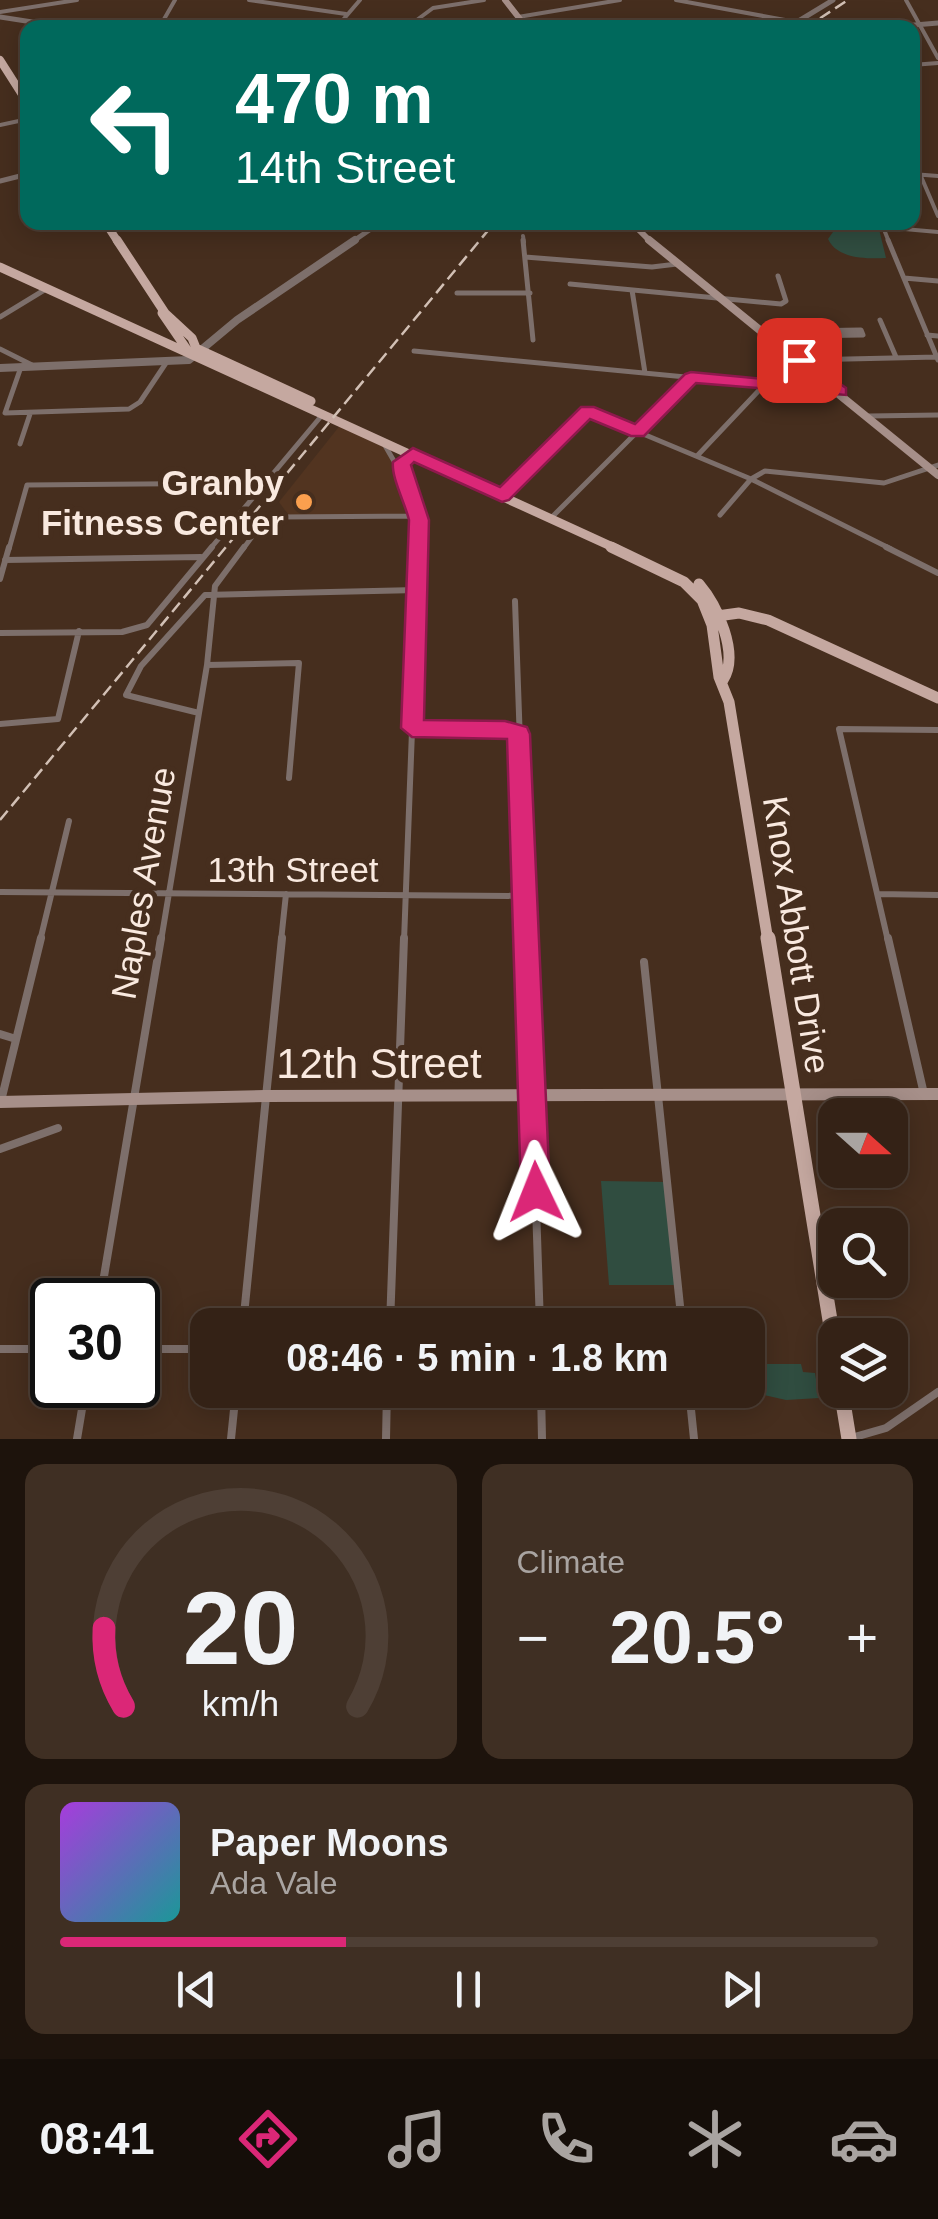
<!DOCTYPE html>
<html lang="en">
<head>
<meta charset="utf-8">
<style>
	body { margin:0; font-family:Arial,sans-serif; background:#3f2f23; color:#f1f3f6; height:100vh; display:flex; flex-direction:column; font-size:38px; white-space:nowrap }
	* { box-sizing:border-box; margin:0 }
	p { font-size:32px; color:#a9a4a1 }
	.icon { flex:none; width:55px; height:55px; fill:none; stroke:currentColor; stroke-width:2; stroke-linecap:round; stroke-linejoin:round }
	.map { position:relative; height:1439px; overflow:hidden }
	.details { display:flex; flex-direction:column; gap:25px; padding:25px; background:#1d130c; flex:1 }
	.details>* { flex:none }
	.hud { position:absolute; left:20px; top:20px; width:900px; height:210px; border-radius:20px; box-shadow:0 5px 25px #0003,0 0 0 2px #4e3f35; background:#00695c; color:#fff; overflow:hidden }
	.needle { width:65px; rotate:111deg }
	.controls { position:absolute; left:818px; top:1098px; display:grid; gap:20px }
	.controls a { display:grid; place-items:center; width:90px; height:90px; border-radius:20px; background:#342216; box-shadow:0 5px 25px #0003,0 0 0 2px #4e3f35; font-size:50px }
	.speed { position:absolute; left:30px; top:1278px; display:flex; gap:20px; font-size:50px; font-weight:700; text-align:center }
	.speed>* { display:grid; place-content:center; width:130px; height:130px; border-radius:50%; background:#342216; box-shadow:0 5px 25px #0003,0 0 0 2px #4e3f35; line-height:1 }
	.speed .limit { border:5px solid #111; border-radius:15px; background:#fff; color:#111 }
	.pin { position:absolute; display:grid; place-items:center; width:85px; height:85px; color:#fff; margin:-42px; border-radius:20px; box-shadow:0 5px 15px #0006 }
	.me { position:absolute; width:110px; margin:-55px; rotate:358deg; stroke-linejoin:round; filter:drop-shadow(0 0 8px #0008) }
	.turn { display:flex; align-items:center; gap:35px; height:210px; padding:0 50px; font-size:45px }
	.turn .icon { width:130px; height:130px; stroke-width:2.5 }
	.turn b { display:block; font-size:70px; line-height:85px }
	.big { font-size:75px; font-weight:700; line-height:1.1 }
	.details .card { flex:1; display:flex; flex-direction:column; justify-content:center; gap:15px; min-width:0; padding:0 35px; border-radius:20px; background:#3f2f23 }
	.details .dial { align-items:center; gap:0 }
	.dial svg { height:260px; overflow:visible; fill:none; stroke:#4e3f35; stroke-width:7; stroke-linecap:round; text-anchor:middle }
	.dial text { fill:#f1f3f6; stroke:none }
	.song { display:flex; align-items:center; gap:30px }
	.cover { width:120px; height:120px; border-radius:15px; background:linear-gradient(135deg,hsl(280 70% 55%),hsl(180 70% 35%)) }
	.played { height:10px; border-radius:5px; background:linear-gradient(90deg,#db2777 35%,#4e3f35 35%) }
	.keys { display:flex; justify-content:space-around; direction:ltr }
	.heat { display:flex; justify-content:space-between; align-items:center; font-size:55px; direction:ltr }
	.details .tiles { flex:1; display:grid; gap:25px; grid-template-columns:1fr 1fr }
	.card:last-child { grid-column:span 2 }
	.trip { position:absolute; left:190px; top:1308px; width:575px; height:100px; border-radius:20px; background:#342216; box-shadow:0 5px 25px #0003,0 0 0 2px #4e3f35; font-weight:700; line-height:100px; text-align:center }
	.tab-bar { display:flex; height:160px; justify-content:space-around; align-items:center; background:#150e09; color:#a9a4a1 }
	.tab-bar .icon { width:70px; height:70px }
	.tab-bar .on { color:#db2777 }
	.tab-bar b { font-size:45px; color:#f1f3f6 }
	.map>svg:first-child { display:block }
</style>
</head>
<body>
<div class="map">
<svg width="938" height="1439" viewBox="0 0 938 1439">
	<rect width="100%" height="100%" fill="#462e1e"/>
	<path fill="#523420" d="M342,423L383,442L406,477L418,516L290,517L279,502Z"/>
	<path fill="#304d40" d="M850,227L879,229L886,258C867,259 837,259 828,239L833,232Z
		M601,1181L668,1182L678,1285H609Z
		M748,1364H801L803,1372L815,1373L819,1398L786,1400L764,1395L756,1401L748,1384Z"/>
	<g fill="none" stroke-linecap="round" stroke-linejoin="round">
		<path stroke="#7d6f6b" stroke-width="4" d="M249,0L346,14
			M676,0L796,22
			M906,0L938,58
			M0,12L77,0
			M518,17L620,0
			M159,28L175,0
			M297,28L303,21
			M336,28L360,0
			M406,28L433,8L484,0
			M912,65L938,63
			M0,125L28,119
			M912,174L938,176
			M920,174L938,216
			M825,222L938,232
			M881,222L889,242
			M523,236L524,242"/>
		<path stroke="#7d6f6b" stroke-width="5" d="M523,240L533,340
			M888,240L938,360
			M525,257L652,267L677,264
			M904,278L938,281
			M570,284L781,304L786,301L778,276
			M632,290L645,373
			M457,293H530
			M0,317L46,289
			M880,320L896,357
			M861,330L863,335L800,336L799,331Z
			M927,335L938,336
			M800,336L804,359
			M778,344L800,336
			M0,349L32,365
			M414,351L833,391
			M803,360L937,357
			M21,367L5,413L129,409L140,402L166,363
			M869,416L938,415
			M383,442L414,496L419,549
			M20,444L30,414
			M697,456L765,384
			M502,495L588,411L751,479L891,549
			M720,515L751,479L765,471L884,483L938,465
			M551,518L691,378
			M9,549L27,485L265,483
			M210,549L323,414
			M243,549L260,526L280,517L418,516"/>
		<path stroke="#7d6f6b" stroke-width="6" d="M886,547L938,573
			M5,560L201,557
			M0,579L9,547
			M515,601L527,941
			M0,633L122,632L147,625L212,547
			M207,665L299,663L289,778
			M199,713L126,695L141,666L205,595L417,590
			M0,724L58,719L79,631
			M412,729L505,730L519,734
			M0,892L526,896
			M878,894L938,895
			M40,941L69,821
			M161,941L207,665L215,586L244,547
			M281,941L286,894
			M404,941L419,547
			M888,941L839,729L938,730"/>
		<path stroke="#7d6f6b" stroke-width="8" d="M527,938L540,1325
			M888,938L924,1094
			M644,962L682,1325
			M0,1034L16,1039
			M1,1101L41,938
			M0,1149L58,1128
			M100,1300L161,938
			M243,1325L282,938
			M390,1325L404,938
			M0,1349H52
			M138,1349H208
			M541,1390L542,1439
			M689,1390L694,1439
			M851,1438L886,1428L938,1392
			M77,1439L86,1385
			M231,1439L236,1390
			M386,1439L387,1390"/>
		<path stroke="#7d6f6b" stroke-width="5" d="M0,17L71,28
			M787,28L833,0
			M879,28L938,23
			M0,181L28,174
			M352,242L381,222"/>
		<path stroke="#7d6f6b" stroke-width="8" d="M0,368L189,360L237,320L355,240"/>
		<path stroke="#a68f89" stroke-width="6" d="M505,0L527,28
			M631,222L651,242"/>
		<path stroke="#a68f89" stroke-width="8" d="M649,240L938,475"/>
		<path stroke="#a68f89" stroke-width="12" d="M0,1102L265,1096L938,1094"/>
		<path stroke="#c5a8a0" stroke-width="8" d="M0,60L28,104
			M105,222L118,242"/>
		<path stroke="#c5a8a0" stroke-width="9" d="M117,240L165,313L192,338L196,348
			M0,267L617,549
			M162,313L188,351
			M196,348L311,401"/>
		<path stroke="#c5a8a0" stroke-width="11" d="M611,547L684,582L702,600L712,625L719,677L729,702L768,941
			M699,584C717,605 740,654 723,680
			M710,617L739,613L768,620L938,698"/>
		<path stroke="#c5a8a0" stroke-width="15" d="M768,938L835,1351
			M841,1390L849,1439"/>
		<path stroke="#d2c0b5" stroke-width="2.5" stroke-dasharray="12 6" stroke-linecap="butt" d="M805,28L848,0
			M0,820L495,222"/>
	</g>
	<path fill="#db2777" stroke="#8e194d" stroke-width="2.5" d="M799,355L846,388V395L696,383L644,436H631L590,419L509,500L502,502L414,462L411,465L429,520L424,720L505,721L527,727L530,734L550,1192L546,1202L536,1207L525,1202L521,1192L507,739L412,737L401,728L409,520C405,503 391,477 393,462L413,448L500,487L581,407H594L635,424L685,374L691,372L818,384L790,360Z"/>
	<circle fill="#fa9f4e" stroke="#462e1e" stroke-width="4" cx="304" cy="502" r="10"/>
	<g text-anchor="middle" dominant-baseline="central" stroke-width="10" stroke-linejoin="round" paint-order="stroke">
		<g font-size="35" font-weight="bold" fill="#f9e9df" stroke="#462e1e" text-anchor="end">
			<text x="284" y="482">Granby<tspan x="284" dy="40">Fitness Center</tspan></text>
		</g>
		<g font-size="35" fill="#f9e9df" stroke="#462e1e">
			<text x="293" y="869">13th Street</text>
			<text transform="translate(143 883) rotate(-80)">Naples Avenue</text>
			<text transform="translate(797 935) rotate(81)">Knox Abbott Drive</text>
		</g>
		<g font-size="42" fill="#f9e9df" stroke="#462e1e">
			<text x="379" y="1063">12th Street</text>
		</g>
	</g>
</svg>
<div class="controls">
<a><svg class="needle" viewBox="-14 -14 28 28"><path d="M0-13l5 13h-10z" fill="#e53935"/><path d="M0 13l5-13h-10z" fill="#a9a4a1"/></svg></a>
<a><svg class="icon" aria-label="search" viewBox="0 0 24 24"><circle cx="10" cy="10" r="6"/><path d="M15 15l6 6"/></svg></a>
<a><svg class="icon" aria-label="layers" viewBox="0 0 24 24"><path d="M12 4l9 5-9 5-9-5zM3 14l9 5 9-5"/></svg></a>
</div>
<div class="speed"><div class="limit">30</div></div>
<div class="pin" style="left:799px;top:360px;background:#d93025"><svg class="icon" aria-label="arrive" viewBox="0 0 24 24"><path d="M6 21V4h12l-3 4 3 4H6"/></svg></div>
<svg class="me" style="left:536px;top:1192px" viewBox="-20 -20 40 40"><path d="M0-17L14 15 0 8-14 15z" fill="#db2777" stroke="#fff" stroke-width="4"/></svg>
<div class="trip">08:46 · 5 min · 1.8 km</div>
<div class="hud">
<div class="turn"><svg class="icon" aria-label="left" viewBox="0 0 24 24"><path d="M17 20v-9H6M10 6l-5 5 5 5"/></svg><div><b>470 m</b>14th Street</div></div>
</div>
</div>
<section class="details">
<div class="tiles">
<div class="card dial"><svg viewBox="0 0 100 80">
<path d="M14 69A42 42 0 1 1 86 69"/>
<path d="M14 69A42 42 0 0 1 8 45" stroke="#db2777"/>
<text x="50" y="56" font-size="32" font-weight="700">20</text>
<text x="50" y="72" font-size="11">km/h</text>
</svg></div>
<div class="card"><p>Climate</p>
<div class="heat"><a>−</a><b class="big">20.5°</b><a>+</a></div>
</div>
<div class="card">
<div class="song"><i class="cover"></i><div><b>Paper Moons</b><p>Ada Vale</p></div></div>
<div class="played"></div>
<div class="keys"><svg class="icon" aria-label="previous" viewBox="0 0 24 24"><path d="M18 5L8 12l10 7zM5 5v14"/></svg><svg class="icon" aria-label="pause" viewBox="0 0 24 24"><path d="M8 5v14M16 5v14"/></svg><svg class="icon" aria-label="next" viewBox="0 0 24 24"><path d="M6 5l10 7-10 7zM19 5v14"/></svg></div>
</div>
</div>
</section>
<nav class="tab-bar">
<b>08:41</b>
<svg class="icon on" aria-label="directions" viewBox="0 0 24 24"><path d="M12 3l9 9-9 9-9-9zM9 14v-3h6M13 9l2 2-2 2"/></svg>
<svg class="icon" aria-label="music" viewBox="0 0 24 24"><path d="M9 18V5l10-2v13"/><circle cx="6" cy="18" r="3"/><circle cx="16" cy="16" r="3"/></svg>
<svg class="icon" aria-label="phone" viewBox="0 0 24 24"><path d="M5 4h4l2 5-3 2q2 4 5 5l2-3 5 2v4C11 20 4 13 5 4z"/></svg>
<svg class="icon" aria-label="climate" viewBox="0 0 24 24"><path d="M12 3v18M4 7l16 10M4 17L20 7"/></svg>
<svg class="icon" aria-label="car" viewBox="0 0 24 24"><path d="M5 17H2v-5l4-1 3-4h7l3 4 3 1v5h-3M9 17h6M6 11h13"/><circle cx="7" cy="17" r="2"/><circle cx="17" cy="17" r="2"/></svg>
</nav>
</body>
</html>
